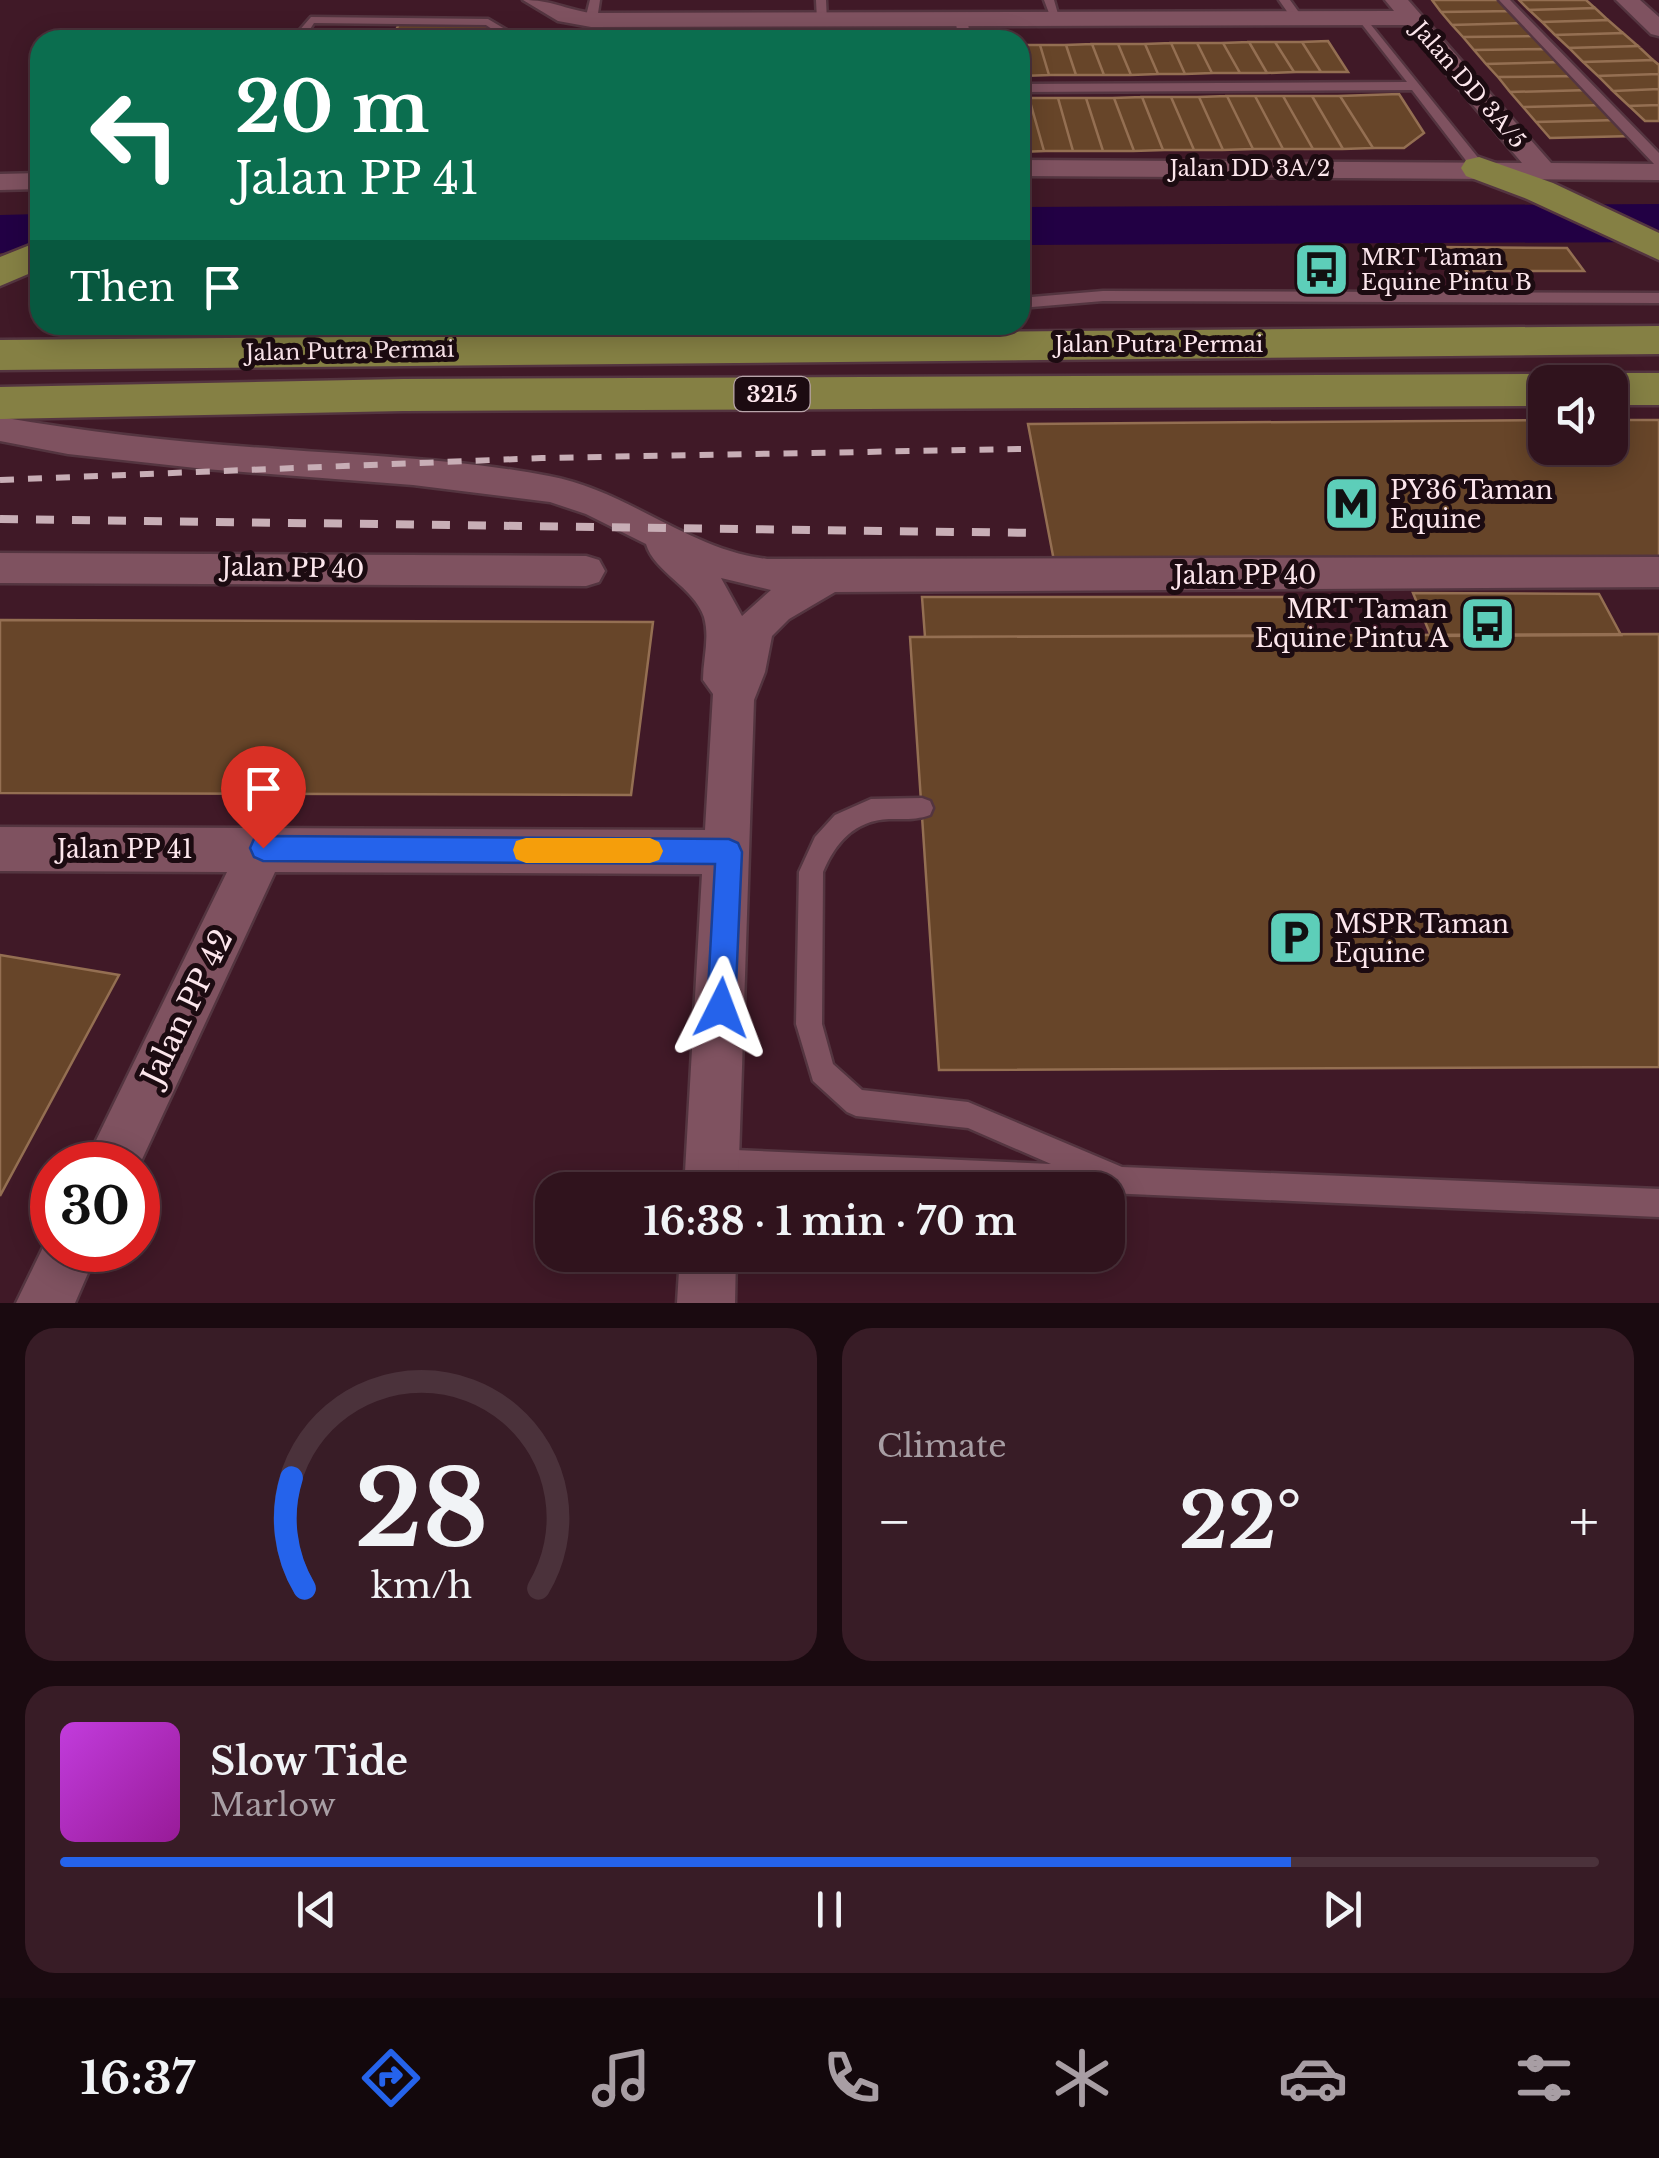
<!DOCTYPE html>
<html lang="en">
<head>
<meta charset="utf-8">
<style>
	body { margin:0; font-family:"Libre Baskerville",serif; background:#381c26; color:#f1f3f6; height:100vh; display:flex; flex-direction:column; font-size:38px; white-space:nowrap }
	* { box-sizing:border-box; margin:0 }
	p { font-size:32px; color:#a89ea4 }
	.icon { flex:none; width:55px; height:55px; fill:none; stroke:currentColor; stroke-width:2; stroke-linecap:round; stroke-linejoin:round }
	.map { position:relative; height:1303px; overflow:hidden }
	.drawer { display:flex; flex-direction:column; gap:25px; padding:25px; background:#1a0a10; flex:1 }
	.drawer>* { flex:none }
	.guide { position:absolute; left:30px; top:30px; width:1000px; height:305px; border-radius:30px; box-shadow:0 5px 25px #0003,0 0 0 2px #4b323b; background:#0b6e4f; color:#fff; overflow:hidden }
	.tools { position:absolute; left:1528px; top:365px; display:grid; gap:20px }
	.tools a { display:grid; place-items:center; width:100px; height:100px; border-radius:20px; background:#30131d; box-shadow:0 5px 25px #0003,0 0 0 2px #4b323b; font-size:50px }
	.speed { position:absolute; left:30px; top:1142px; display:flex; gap:20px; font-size:50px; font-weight:700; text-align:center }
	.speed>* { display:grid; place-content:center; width:130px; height:130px; border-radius:50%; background:#30131d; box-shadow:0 5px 25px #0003,0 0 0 2px #4b323b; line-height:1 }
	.speed .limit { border:15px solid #d22; background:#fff; color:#111 }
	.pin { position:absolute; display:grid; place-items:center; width:85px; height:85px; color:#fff; margin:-102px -42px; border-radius:50% 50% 50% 0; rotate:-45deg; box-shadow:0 0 10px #0007 }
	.pin .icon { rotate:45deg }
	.me { position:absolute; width:110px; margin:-55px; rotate:3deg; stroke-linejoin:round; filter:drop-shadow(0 0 8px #0008) }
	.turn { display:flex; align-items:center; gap:35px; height:210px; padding:0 40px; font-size:45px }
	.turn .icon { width:130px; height:130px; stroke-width:2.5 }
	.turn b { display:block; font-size:70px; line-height:85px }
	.then { display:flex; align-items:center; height:95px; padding:0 40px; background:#0003; gap:20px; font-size:38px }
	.big { font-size:75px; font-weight:700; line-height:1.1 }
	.drawer .widget { flex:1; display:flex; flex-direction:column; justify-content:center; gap:15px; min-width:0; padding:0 35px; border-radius:30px; background:#381c26 }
	.drawer .dial { align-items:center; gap:0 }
	.dial svg { height:260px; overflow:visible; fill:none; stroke:#4b323b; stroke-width:7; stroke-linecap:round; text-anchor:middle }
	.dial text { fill:#f1f3f6; stroke:none }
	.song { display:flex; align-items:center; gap:30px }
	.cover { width:120px; height:120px; border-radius:15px; background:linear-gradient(135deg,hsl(290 70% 55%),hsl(300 70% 35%)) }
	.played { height:10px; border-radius:5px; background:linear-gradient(90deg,#2563eb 80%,#4b323b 80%) }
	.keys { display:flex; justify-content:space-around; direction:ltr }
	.heat { display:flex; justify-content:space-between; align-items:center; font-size:55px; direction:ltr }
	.drawer .tiles { flex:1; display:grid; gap:25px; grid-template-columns:1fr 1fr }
	.widget:last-child { grid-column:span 2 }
	.trip { position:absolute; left:535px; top:1172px; width:590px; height:100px; border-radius:30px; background:#30131d; box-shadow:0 5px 25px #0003,0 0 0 2px #4b323b; font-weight:700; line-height:100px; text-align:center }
	.dock { display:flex; height:160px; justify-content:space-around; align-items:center; background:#13080c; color:#a89ea4 }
	.dock .icon { width:70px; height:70px }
	.dock .current { color:#2563eb }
	.dock b { font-size:45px; color:#f1f3f6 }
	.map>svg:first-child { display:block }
</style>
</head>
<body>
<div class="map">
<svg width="1659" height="1303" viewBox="0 0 1659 1303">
	<rect width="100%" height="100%" fill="#401927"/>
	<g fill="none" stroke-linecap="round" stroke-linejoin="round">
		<path fill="#204" fill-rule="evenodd" d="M1659,204V242L1020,245V207Z
			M40,214V252L0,253V215Z"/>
	</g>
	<path fill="#674529" stroke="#946f52" stroke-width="2.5" d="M1432,0H1503L1513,11L1441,12Z
		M1519,0H1586L1595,8L1529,10Z
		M1595,8L1608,20L1542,22L1529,10Z
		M1513,11L1525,23L1452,25L1441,12Z
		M1608,20L1623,33L1555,35L1542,22Z
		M1525,23L1537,36L1463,37L1452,25Z
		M399,24H490L484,40H391Z
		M328,31H393L389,40H322Z
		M1623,33L1638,46L1569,48L1555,35Z
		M1537,36L1549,49L1474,50L1463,37Z
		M1328,41L1348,72H1321L1302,42Z
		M1249,42H1275L1294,72L1267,73Z
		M1249,42L1267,73H1240L1223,43Z
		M1275,42H1302L1321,72H1294Z
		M1171,43H1197L1212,73L1185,74Z
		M1171,43L1185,74H1158L1145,44Z
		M1197,43H1223L1240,73H1212Z
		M1092,44H1118L1131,75H1104Z
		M1092,44L1104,75H1076L1066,45Z
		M1118,44H1145L1158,74L1131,75Z
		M1020,45H1040L1049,75L1022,76Z
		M1040,45H1066L1076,75H1049Z
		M1638,46L1653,60L1583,62L1569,48Z
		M1549,49L1562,62L1486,64L1474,50Z
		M1653,60L1659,65V74L1598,76L1583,62Z
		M1562,62L1575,76L1498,77L1486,64Z
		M1659,74V89L1613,91L1598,76Z
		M1575,76L1589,90L1510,92L1498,77Z
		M1659,89V105L1629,106L1613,91Z
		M1589,90L1603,105L1523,107L1510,92Z
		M1399,94L1424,133L1404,148H1373L1340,96Z
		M1227,96L1253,149L1223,150L1199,97Z
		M1227,96H1255L1283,149H1253Z
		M1255,96H1283L1313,149H1283Z
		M1283,96H1312L1343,149H1313Z
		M1312,96H1340L1373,148L1343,149Z
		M1142,97L1163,150L1134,151L1114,98Z
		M1142,97H1171L1194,150H1163Z
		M1171,97H1199L1223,150H1194Z
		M1020,98H1029L1044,151L1020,152Z
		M1029,98H1058L1073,151H1044Z
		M1058,98H1086L1103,151H1073Z
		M1086,98H1114L1134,151H1103Z
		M1603,105L1617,120L1536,122L1523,107Z
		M1659,105V121H1645L1629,106Z
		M1617,120L1633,136L1550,138L1536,122Z
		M1434,247L1567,248L1584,271H1448Z
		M1545,420V448H1610V420H1659V561H1054L1028,424Z
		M1413,593L1599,594L1621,635L1431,636Z
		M922,597H1298L1311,636L925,637Z
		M0,620L653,622L631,795L0,793Z
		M1659,634V1067L939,1070L910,637Z
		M0,955L119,975L0,1196Z"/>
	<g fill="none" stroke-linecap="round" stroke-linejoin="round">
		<defs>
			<path id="service" d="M590,0H600L597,20L591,23L585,20Z
				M816,0H826L827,22L817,20Z
				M1044,0H1054L1060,21H1052Z
				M1279,0H1290L1303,18L1301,20H1293Z
				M1499,0H1510L1659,153V165L1654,164Z
				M1363,15L1484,165V171H1474L1412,90L1020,92V84L1407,82L1357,18Z
				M961,16L967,19L971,40H959L955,19Z
				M311,17L488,19L510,32L508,40H496L498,33L486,25L314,23L303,40H291Z
				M1103,291L1659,293V303L1103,301L1020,308V298Z
				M708,325H774L766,330L629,342L621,337L629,332Z
				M922,798L930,801L933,808L930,815C917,820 903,819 889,819C855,820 835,843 823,872L822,1024L833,1064L862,1090L968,1102L1122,1167L1659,1189V1217L1108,1193V1190H1028L712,1177L702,1173L698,1163L702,1153L712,1149L1051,1164L968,1128L856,1116L847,1112L813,1081L796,1024L799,872L815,837L835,815L871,799Z"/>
			<path id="minor" d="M523,0C552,0 564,9 591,13L1394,11L1385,0H1408L1551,163L1659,164V180L1020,176V160L1522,163L1405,25L591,27L558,21Z
				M1616,0H1640L1659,17V36L1651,34Z
				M40,173V189L0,190V174Z
				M0,417C92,433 185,443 278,449C368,456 460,459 549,476C627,490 689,550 767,559L1659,557V587L835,592L789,619L772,636L765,672L754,700L738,1190H684L702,874L275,872L138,1168V1165H84L227,872L0,871V827L705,830L713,694L703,680C703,659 710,638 704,617C694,587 654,572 646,544L586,514L550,502L413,485L205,469L68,454L0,441ZM721,578L771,590L742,616Z
				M0,553L586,556L599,560L605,571L599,582L586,586L0,583Z
				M52,1229V1250H98L75,1303H16Z
				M680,1255H736L735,1303H677Z"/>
			<path id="primary" d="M1479,157L1553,183L1659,233V260L1527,199L1466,176L1461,168L1466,160Z
				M40,241V269L0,286V257Z
				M1659,326V354L0,370V340Z
				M1610,373H1659V405H1610V382H1591Z
				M1545,374L1563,382H1545V406L403,411L0,419V387L403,379Z"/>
		</defs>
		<use href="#service" stroke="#543540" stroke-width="5"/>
		<use href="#minor" stroke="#543540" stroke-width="5"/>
		<use href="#primary" stroke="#543540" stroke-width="5"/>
		<use href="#service" fill="#7f5260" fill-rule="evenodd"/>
		<use href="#minor" fill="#7f5260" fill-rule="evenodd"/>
		<use href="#primary" fill="#858044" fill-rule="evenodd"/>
		<path stroke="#c8aeb6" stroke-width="6" stroke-dasharray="14 14" stroke-linecap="butt" d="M0,480L542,458L1021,449"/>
		<path stroke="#c8aeb6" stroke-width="8" stroke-dasharray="18 18" stroke-linecap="butt" d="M0,519L1037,533"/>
	</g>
	<path fill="#2563eb" stroke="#184099" stroke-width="2.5" d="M263,836L729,839L738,843L742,852L735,1008L731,1018L721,1022L711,1018L707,1008L715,864L263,861L254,857L250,848L254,839Z"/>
	<path fill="#f59e0b" d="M526,838H650L659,842L663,851L659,860L650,863H526L516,859L513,850L516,841Z"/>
	<defs>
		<symbol id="bus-square" viewBox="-11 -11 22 22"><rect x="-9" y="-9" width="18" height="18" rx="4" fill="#5dceb9" stroke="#1c0b11"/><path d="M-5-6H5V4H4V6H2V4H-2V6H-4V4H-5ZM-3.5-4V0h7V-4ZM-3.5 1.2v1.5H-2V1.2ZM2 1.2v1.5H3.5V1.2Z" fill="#111"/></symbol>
		<symbol id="metro-square" viewBox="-11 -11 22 22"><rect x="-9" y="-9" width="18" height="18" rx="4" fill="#5dceb9" stroke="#1c0b11"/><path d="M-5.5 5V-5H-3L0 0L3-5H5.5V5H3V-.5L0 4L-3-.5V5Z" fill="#111"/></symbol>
		<symbol id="parking-square" viewBox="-11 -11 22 22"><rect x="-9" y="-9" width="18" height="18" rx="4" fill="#5dceb9" stroke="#1c0b11"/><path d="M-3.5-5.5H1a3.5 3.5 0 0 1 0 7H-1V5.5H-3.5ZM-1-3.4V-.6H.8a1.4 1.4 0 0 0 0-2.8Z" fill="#111"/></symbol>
	</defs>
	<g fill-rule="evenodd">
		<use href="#bus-square" x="1290" y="238" width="63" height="63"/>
		<use href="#metro-square" x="1320" y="472" width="63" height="63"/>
		<use href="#bus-square" x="1456" y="592" width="63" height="63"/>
		<use href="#parking-square" x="1264" y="906" width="63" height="63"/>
	</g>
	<g text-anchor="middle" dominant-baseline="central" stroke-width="10" stroke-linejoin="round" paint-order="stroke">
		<g font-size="22" fill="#fce6ec" stroke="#1c0b11">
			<text transform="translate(1469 85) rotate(49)">Jalan DD 3A/5</text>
			<text x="1250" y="168">Jalan DD 3A/2</text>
			<text x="1159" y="344">Jalan Putra Permai</text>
			<text transform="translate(350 351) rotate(-1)">Jalan Putra Permai</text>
		</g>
		<g font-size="22" fill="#fce6ec" stroke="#1c0b11" text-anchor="start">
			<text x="1361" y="257">MRT Taman<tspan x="1361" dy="25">Equine Pintu B</tspan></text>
		</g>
		<rect fill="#1c0b11" stroke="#b9a4aa" stroke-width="2.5" x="734.5" y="377" width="75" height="34" rx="8"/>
		<g font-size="22" font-weight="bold" fill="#fce6ec">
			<text x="772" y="394">3215</text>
		</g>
		<g font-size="25" fill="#fce6ec" stroke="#1c0b11" text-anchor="start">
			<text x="1390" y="490">PY36 Taman<tspan x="1390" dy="29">Equine</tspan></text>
			<text x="1448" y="609" text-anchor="end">MRT Taman<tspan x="1448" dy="29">Equine Pintu A</tspan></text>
			<text x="1334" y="924">MSPR Taman<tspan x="1334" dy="29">Equine</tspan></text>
		</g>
		<g font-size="25" fill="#fce6ec" stroke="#1c0b11">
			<text transform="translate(293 568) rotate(1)">Jalan PP 40</text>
			<text x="1245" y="575">Jalan PP 40</text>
			<text x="125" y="849">Jalan PP 41</text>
		</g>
		<g font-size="30" fill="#fce6ec" stroke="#1c0b11">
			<text transform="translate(187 1007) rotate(-64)">Jalan PP 42</text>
		</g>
	</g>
</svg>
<div class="tools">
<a><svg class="icon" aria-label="sound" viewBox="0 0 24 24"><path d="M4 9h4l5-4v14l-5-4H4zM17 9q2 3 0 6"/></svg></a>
</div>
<div class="speed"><div class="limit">30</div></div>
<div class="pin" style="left:263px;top:848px;background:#d93025"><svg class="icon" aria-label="arrive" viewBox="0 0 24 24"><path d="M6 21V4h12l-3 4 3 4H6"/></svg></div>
<svg class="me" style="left:721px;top:1008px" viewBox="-20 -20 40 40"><path d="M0-17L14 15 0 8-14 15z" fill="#2563eb" stroke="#fff" stroke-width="4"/></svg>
<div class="trip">16:38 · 1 min · 70 m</div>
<div class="guide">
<div class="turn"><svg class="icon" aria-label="left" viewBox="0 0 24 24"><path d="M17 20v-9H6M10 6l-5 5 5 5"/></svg><div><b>20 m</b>Jalan PP 41</div></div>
<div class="then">Then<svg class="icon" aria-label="arrive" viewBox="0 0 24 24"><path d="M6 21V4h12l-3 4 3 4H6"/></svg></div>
</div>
</div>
<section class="drawer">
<div class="tiles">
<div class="widget dial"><svg viewBox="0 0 100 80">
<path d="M14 69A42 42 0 1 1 86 69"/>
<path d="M14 69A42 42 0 0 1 10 35" stroke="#2563eb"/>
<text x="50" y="56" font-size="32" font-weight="700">28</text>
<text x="50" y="72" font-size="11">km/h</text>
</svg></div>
<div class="widget"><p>Climate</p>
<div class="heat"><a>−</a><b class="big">22°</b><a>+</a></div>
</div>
<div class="widget">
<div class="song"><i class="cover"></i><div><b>Slow Tide</b><p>Marlow</p></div></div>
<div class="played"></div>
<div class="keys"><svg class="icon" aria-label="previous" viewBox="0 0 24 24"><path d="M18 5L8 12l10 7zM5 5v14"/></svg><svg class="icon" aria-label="pause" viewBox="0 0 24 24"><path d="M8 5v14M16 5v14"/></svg><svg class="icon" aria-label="next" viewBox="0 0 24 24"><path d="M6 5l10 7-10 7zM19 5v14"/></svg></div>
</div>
</div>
</section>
<nav class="dock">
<b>16:37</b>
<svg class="icon current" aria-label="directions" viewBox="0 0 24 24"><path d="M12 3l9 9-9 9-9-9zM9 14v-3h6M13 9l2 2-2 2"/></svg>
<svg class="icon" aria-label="music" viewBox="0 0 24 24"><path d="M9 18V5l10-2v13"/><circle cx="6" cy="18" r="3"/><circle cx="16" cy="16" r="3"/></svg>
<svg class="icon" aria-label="phone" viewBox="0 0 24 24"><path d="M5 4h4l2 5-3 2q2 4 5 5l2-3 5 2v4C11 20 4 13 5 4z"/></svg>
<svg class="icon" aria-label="climate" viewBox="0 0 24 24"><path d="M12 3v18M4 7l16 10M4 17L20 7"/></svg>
<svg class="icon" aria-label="car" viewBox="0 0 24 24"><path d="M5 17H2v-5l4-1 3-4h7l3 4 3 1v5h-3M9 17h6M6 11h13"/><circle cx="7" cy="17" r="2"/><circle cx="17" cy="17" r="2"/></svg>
<svg class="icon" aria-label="filters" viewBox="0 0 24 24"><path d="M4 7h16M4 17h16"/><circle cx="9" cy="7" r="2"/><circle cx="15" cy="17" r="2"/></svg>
</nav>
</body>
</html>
